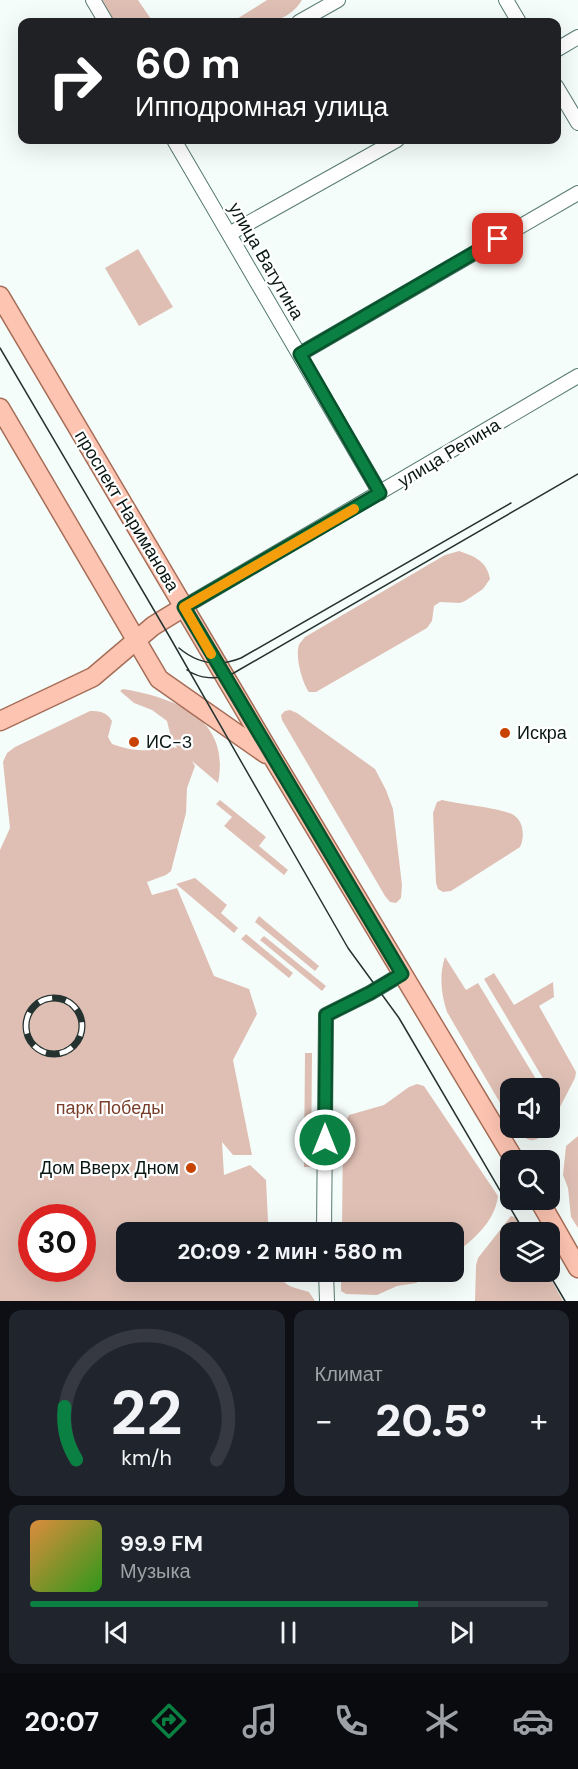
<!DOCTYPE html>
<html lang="ru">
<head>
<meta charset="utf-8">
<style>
	body { margin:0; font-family:"DM Sans",sans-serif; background:#20242c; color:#f1f3f6; height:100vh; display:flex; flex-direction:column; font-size:22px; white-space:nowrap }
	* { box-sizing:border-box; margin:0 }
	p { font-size:20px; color:#9ea1a6 }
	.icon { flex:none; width:33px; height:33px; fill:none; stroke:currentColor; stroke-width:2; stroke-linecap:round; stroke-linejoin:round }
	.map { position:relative; height:1301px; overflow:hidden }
	.details { display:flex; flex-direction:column; gap:9px; padding:9px; background:#0d0f14; flex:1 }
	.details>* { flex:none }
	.hud { position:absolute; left:18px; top:18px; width:543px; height:126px; border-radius:12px; box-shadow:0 6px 24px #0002; background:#202124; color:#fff; overflow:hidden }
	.tools { position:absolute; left:500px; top:1078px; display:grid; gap:12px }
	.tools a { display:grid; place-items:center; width:60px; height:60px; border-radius:12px; background:#171b24; box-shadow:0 6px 24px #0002; font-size:30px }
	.speed { position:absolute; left:18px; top:1204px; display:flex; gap:12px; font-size:30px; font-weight:700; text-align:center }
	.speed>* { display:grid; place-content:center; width:78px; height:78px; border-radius:50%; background:#171b24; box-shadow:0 6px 24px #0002; line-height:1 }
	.speed .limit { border:9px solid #d22; background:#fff; color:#111 }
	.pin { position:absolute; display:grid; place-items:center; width:51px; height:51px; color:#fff; margin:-26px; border-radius:12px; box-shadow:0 3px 9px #0006 }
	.me { position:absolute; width:66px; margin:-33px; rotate:0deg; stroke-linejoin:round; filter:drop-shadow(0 0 4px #0008) }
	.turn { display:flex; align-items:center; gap:21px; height:126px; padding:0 18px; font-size:27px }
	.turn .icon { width:78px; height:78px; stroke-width:2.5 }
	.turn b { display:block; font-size:42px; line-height:51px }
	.big { font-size:45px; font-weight:800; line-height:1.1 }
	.details .tile { flex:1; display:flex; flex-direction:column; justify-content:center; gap:9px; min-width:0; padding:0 21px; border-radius:12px; background:#20242c }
	.details .dial { align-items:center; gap:0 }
	.dial svg { height:156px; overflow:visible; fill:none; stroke:#363941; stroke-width:7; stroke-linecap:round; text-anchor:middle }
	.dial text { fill:#f1f3f6; stroke:none }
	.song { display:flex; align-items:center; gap:18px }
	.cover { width:72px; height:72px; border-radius:9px; background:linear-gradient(135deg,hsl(30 70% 55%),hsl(110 70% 35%)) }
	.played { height:6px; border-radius:3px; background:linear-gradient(90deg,#0b8043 75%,#363941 75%) }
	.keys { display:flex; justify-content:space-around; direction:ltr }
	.heat { display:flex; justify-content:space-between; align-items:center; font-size:33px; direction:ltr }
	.details .tiles { flex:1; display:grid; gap:9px; grid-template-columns:1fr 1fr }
	.tile:last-child { grid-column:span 2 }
	.trip { position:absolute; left:116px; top:1222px; width:348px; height:60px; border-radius:12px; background:#171b24; box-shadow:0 6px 24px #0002; font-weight:800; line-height:60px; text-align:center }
	.tabs { display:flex; height:96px; justify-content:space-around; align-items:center; background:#090b0e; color:#9ea1a6 }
	.tabs .icon { width:42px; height:42px }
	.tabs .current { color:#0b8043 }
	.tabs b { font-size:27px; color:#f1f3f6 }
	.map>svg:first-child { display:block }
</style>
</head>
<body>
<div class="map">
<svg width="578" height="1301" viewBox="0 0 578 1301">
	<rect width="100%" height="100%" fill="#f5fdfb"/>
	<path fill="#dfbfb4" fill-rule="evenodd" d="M100,0H138L153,22H112Z
		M267,0H302C286,26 259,23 232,22Z
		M138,249L173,307L139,326L105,268Z
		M459,551C474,556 487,561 490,579L483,589L465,601L460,603L440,602L434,606L432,621L427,628L316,692H309C302,683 295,656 299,645C299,644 305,637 305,637L445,555Z
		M123,689C175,698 231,718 218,783L192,761L195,766L187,788L186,813L171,871L166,875L147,882L152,895L177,888L214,976L249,989L257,1014L233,1060L252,1155H233L222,1142L224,1175L250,1165L266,1180L268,1221L277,1233H126V1272H280C281,1287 297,1288 309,1292L315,1301H0V850L10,828L3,762L7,753L15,747L90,711C100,711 107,712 112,721L108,737L112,744C124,748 135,751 147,750C157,749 167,745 177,748L172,741L167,721L152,710L134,703L120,691ZM32,1218H82V1269H32Z
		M290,710L297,713L375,769L386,790L393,809L402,885L401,898L396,903L390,902L385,896L282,720L281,715L285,711Z
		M220,800L266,837L259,846L288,870L284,875L224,826L232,817L216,804Z
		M442,800C460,804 498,808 512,814C524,820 525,837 520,847L451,891L443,892L438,889L436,883L433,813L437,802Z
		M195,878L227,905L221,913L238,928L234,933L176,884Z
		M259,916L319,966L315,971L255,922Z
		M246,934L293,973L289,978L241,939Z
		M264,936L326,986L322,991L260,940Z
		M445,957L466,990L478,983L542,1089H510V1120L447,1012C441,994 439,975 445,957Z
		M494,973L514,1005L553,982L554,997L539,1006L576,1072L575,1078L560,1107L484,979Z
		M305,1053H312L311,1167H304Z
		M417,1084L424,1086L498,1196C495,1222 472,1241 453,1255V1233H342L343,1127L349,1115L384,1105L409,1087Z
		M549,1101L557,1114C547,1133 534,1154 515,1128H549Z
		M578,1136V1228L571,1217L568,1188L563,1175L566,1146Z
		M511,1216L517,1218L527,1233H510V1272H547L563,1301H475L476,1265L478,1258Z
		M341,1272H436L416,1283L397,1286L377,1295L346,1294L341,1291Z"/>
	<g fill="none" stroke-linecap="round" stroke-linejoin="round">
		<defs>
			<path id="minor" d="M93,0L106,22
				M506,0L519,22
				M299,22L338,0
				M556,50L578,37
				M556,86L578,123
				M174,140L380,493
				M229,234L397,140
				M300,354L578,193
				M184,607L578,376
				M324,1233L326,1015L370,993L402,974
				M326,1272L327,1301"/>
			<path id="major" d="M0,296L273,758L515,1161
				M0,408L159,679L266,754
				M0,721L93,677L153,626L184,607
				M539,1200L578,1268"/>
		</defs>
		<use href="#minor" stroke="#567a71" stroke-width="16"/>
		<use href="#major" stroke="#a66e58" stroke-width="21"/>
		<use href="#minor" stroke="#fff" stroke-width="14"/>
		<use href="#major" stroke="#fdc4b1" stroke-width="18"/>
		<path stroke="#253330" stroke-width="1.5" d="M0,348L168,634L348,948L399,1018L525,1233
			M179,648C198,664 219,667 241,658L511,503
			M187,670C200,679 217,680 232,674L578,474
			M548,1272L565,1301"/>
		<defs>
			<path id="rail" d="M26 1026a28 28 0 1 1 56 0a28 28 0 1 1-56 0Z"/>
		</defs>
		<use href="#rail" stroke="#253330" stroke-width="7"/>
		<use href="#rail" stroke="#fff" stroke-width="4.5" stroke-dasharray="14" stroke-linecap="butt"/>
	</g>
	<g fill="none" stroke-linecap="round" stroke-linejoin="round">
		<defs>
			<path id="route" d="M325,1140L326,1015L370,993L402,974L184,607L380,493L300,354L498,239"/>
		</defs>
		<use href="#route" stroke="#07532c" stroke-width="15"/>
		<use href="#route" stroke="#0b8043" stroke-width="10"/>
		<path stroke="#f59e0b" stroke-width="10" d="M211,654L184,607L354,509"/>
	</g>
	<g fill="#c84201" stroke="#fff" stroke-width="2">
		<circle cx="505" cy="733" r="6"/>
		<circle cx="134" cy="742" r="6"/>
		<circle cx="191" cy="1168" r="6"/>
	</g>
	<g text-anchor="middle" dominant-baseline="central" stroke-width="4.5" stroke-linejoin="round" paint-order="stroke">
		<g font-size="18" fill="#091814" stroke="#fff">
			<text transform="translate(266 261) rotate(60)">улица Ватутина</text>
			<text transform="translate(449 453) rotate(-31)">улица Репина</text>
			<text transform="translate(127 511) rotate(59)">проспект Нариманова</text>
		</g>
		<g font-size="18" fill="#091814" stroke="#fff" text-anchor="start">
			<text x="517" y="733">Искра</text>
			<text x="146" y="742">ИС-3</text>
			<text x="179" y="1168" text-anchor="end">Дом Вверх Дном</text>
		</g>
		<g font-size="18" fill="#783e2a" stroke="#fff">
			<text x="110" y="1108">парк Победы</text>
		</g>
	</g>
</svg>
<div class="tools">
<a><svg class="icon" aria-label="sound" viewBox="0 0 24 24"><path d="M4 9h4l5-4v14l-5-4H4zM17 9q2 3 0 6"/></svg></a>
<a><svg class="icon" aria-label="search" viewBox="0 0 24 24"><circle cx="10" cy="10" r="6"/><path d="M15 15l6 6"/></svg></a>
<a><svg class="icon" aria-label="layers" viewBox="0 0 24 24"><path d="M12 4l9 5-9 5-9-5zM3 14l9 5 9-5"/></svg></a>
</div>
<div class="speed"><div class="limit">30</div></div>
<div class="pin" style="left:498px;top:239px;background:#d93025"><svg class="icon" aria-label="arrive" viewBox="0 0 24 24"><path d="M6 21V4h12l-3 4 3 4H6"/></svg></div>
<svg class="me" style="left:325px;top:1140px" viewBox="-20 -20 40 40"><circle r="17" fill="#0b8043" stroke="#fff" stroke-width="3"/><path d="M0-11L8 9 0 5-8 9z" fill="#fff"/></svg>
<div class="trip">20:09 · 2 мин · 580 m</div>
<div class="hud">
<div class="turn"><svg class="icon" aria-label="right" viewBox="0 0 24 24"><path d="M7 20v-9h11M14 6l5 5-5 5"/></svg><div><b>60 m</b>Ипподромная улица</div></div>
</div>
</div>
<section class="details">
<div class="tiles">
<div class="tile dial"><svg viewBox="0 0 100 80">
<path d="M14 69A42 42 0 1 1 86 69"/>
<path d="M14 69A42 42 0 0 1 8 42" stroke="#0b8043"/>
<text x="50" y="56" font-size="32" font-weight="700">22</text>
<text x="50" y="72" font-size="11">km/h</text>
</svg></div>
<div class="tile"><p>Климат</p>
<div class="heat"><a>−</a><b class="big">20.5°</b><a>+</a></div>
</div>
<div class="tile">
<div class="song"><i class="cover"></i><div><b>99.9 FM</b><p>Музыка</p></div></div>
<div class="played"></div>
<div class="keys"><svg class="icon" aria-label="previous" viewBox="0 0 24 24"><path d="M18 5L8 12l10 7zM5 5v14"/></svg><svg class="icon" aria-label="pause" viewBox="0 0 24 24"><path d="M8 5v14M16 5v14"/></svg><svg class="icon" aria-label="next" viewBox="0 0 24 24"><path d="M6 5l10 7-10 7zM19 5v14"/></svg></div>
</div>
</div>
</section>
<nav class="tabs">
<b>20:07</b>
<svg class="icon current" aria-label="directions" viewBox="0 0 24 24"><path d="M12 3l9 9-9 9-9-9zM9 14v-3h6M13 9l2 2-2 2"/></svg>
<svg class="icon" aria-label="music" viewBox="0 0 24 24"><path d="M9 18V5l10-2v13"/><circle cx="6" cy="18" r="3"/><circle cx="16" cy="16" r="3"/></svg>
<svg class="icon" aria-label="phone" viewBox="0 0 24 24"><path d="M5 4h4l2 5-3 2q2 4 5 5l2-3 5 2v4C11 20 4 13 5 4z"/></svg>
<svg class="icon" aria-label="climate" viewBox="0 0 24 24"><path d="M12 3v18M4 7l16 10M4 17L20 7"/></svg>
<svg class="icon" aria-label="car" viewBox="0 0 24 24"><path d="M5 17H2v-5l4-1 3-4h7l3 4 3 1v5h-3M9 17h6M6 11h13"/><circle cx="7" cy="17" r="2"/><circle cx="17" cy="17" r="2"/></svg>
</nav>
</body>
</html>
